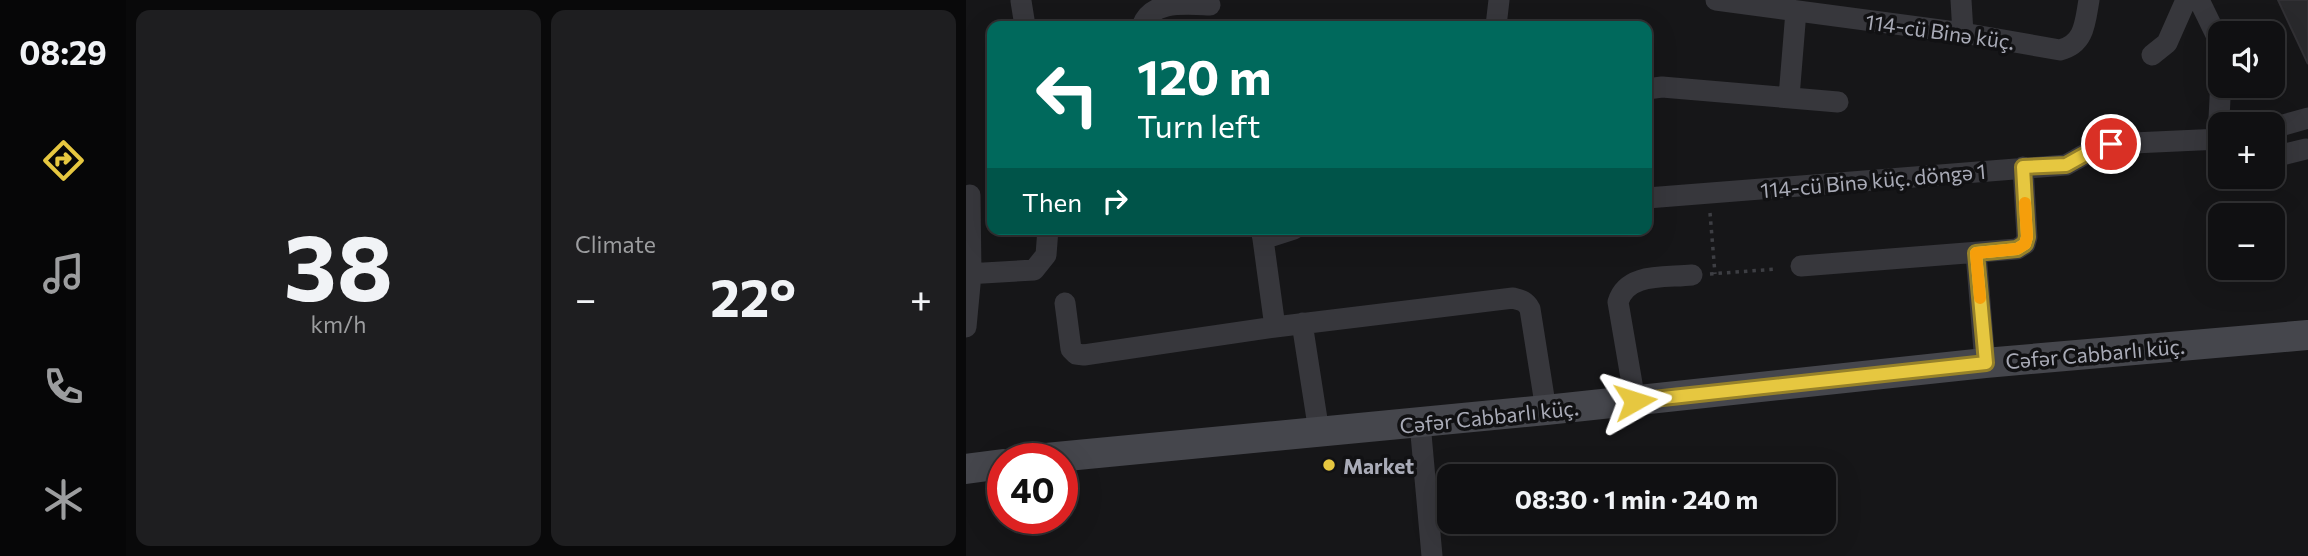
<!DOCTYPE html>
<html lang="en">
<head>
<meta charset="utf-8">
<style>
	body { margin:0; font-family:Commissioner,sans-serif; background:#1e1e20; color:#f1f3f6; height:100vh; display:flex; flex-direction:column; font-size:26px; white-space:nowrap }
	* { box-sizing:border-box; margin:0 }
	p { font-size:23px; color:#9c9d9f }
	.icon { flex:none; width:38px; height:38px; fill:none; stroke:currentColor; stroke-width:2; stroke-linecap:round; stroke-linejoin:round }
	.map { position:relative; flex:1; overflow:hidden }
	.panel { display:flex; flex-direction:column; gap:10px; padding:10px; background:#09090a; width:840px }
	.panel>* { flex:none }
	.guide { position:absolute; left:21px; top:21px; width:665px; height:214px; border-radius:14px; box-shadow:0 7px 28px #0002,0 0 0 2px #303032; background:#00695c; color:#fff; overflow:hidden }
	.tools { position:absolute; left:1242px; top:21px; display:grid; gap:14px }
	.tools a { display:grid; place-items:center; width:77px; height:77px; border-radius:14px; background:#101012; box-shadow:0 7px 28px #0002,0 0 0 2px #303032; font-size:35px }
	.speed { position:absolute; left:21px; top:443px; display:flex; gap:14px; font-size:35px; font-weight:700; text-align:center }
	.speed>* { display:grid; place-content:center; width:91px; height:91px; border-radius:50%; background:#101012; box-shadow:0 7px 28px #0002,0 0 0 2px #303032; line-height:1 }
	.speed .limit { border:10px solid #d22; background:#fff; color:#111 }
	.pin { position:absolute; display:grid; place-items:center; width:60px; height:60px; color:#fff; margin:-30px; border:4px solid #fff; border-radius:50%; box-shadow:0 2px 7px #0007 }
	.me { position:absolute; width:77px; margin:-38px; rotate:84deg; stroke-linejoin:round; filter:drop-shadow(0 0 5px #0008) }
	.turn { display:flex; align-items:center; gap:24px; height:147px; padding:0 35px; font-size:32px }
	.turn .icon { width:91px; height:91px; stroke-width:2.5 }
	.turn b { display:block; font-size:49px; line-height:60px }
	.then { display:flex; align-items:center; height:66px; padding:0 35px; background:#0003; gap:14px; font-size:26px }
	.big { font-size:52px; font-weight:700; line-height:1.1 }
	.panel .tile { flex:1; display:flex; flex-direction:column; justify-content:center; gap:10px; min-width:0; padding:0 24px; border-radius:14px; background:#1e1e20 }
	.panel .dial { align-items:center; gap:0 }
	.dial b { font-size:91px; line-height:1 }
	.heat { display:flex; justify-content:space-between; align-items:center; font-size:38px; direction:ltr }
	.panel .tiles { flex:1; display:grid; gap:10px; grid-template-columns:repeat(2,1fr) }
	.trip { position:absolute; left:471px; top:464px; width:399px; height:70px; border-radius:14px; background:#101012; box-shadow:0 7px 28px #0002,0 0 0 2px #303032; font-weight:700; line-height:70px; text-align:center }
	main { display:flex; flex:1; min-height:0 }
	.tab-bar { display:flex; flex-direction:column; width:126px; justify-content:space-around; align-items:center; background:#060607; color:#9c9d9f }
	.tab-bar .icon { width:49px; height:49px }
	.tab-bar .on { color:#e6c740 }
	.tab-bar b { font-size:32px; color:#f1f3f6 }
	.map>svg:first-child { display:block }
</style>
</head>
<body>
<main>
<nav class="tab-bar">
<b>08:29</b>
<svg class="icon on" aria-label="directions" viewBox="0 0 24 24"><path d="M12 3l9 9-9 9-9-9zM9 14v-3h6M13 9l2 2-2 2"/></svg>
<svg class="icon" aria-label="music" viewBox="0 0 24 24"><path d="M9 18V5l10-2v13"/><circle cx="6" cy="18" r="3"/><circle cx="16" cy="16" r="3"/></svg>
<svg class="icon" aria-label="phone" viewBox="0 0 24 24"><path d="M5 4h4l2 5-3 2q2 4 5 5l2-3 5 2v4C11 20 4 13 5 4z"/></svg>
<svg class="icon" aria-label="climate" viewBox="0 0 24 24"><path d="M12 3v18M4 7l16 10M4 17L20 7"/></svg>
</nav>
<section class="panel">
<div class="tiles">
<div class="tile dial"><b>38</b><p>km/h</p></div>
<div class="tile"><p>Climate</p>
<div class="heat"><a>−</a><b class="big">22°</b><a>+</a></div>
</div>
</div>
</section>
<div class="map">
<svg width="1342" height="556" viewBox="0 0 1342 556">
	<rect width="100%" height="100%" fill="#161618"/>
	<path fill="#29292c" stroke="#313034" stroke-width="2" d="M1312,0H1342V64Z"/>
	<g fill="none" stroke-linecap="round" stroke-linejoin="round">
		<path stroke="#3d3e43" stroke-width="3.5" stroke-dasharray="3.5 5" stroke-linecap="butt" d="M744,213L749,274
			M744,274L811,269"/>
		<path stroke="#37373c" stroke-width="21" d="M750,0L997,33L1094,50C1119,44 1119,22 1123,0
			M995,0L997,33
			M1233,0L1252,39L1255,54
			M55,1L59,26
			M176,26C185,0 219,4 244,5
			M530,26L533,0
			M1186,55L1201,43L1220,0
			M1255,78L1252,139L1255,149
			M681,89L696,87L872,102
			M823,97L830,11
			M1307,128L1342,118
			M1307,157L1340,149
			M681,198L1100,165L1125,151L1145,144L1255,139
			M295,229L297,239L328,229
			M297,239L309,327
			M1010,253L1019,363
			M835,266L1051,249L1059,244L1061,237L1057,167
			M0,274L68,270L80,255L82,229
			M99,303L105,349L110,354L118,355L309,327L547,298C555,300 560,301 564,309L580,410
			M336,323L353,432
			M0,327L5,274L4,195
			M669,401L652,302C661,272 699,278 726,275
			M454,423L466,556"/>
		<path stroke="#45464c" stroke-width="30" d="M80,458L580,410L1019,363L1342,335
			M0,469L37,464"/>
	</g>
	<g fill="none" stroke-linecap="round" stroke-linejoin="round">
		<defs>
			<path id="route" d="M669,401L1020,363L1010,253L1051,249L1059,244L1061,237L1057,167L1100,165L1125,151L1145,144"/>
		</defs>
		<use href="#route" stroke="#96812a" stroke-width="18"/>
		<use href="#route" stroke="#e6c740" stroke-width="12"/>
		<path stroke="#f59e0b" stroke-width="12" d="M1014,298L1010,253L1051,249L1059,244L1061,237L1059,203"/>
	</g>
	<circle fill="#e6c740" stroke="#111113" stroke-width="2.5" cx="363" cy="465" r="7"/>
	<g text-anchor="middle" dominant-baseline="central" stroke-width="7" stroke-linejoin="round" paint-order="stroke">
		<g font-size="21" fill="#a9abb7" stroke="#111113">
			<text transform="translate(974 31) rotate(8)">114-cü Binə küç.</text>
			<text transform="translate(907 180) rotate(-5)">114-cü Binə küç. döngə 1</text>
			<text transform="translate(1129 353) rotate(-5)">Cəfər Cabbarlı küç.</text>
			<text transform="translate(523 416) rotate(-6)">Cəfər Cabbarlı küç.</text>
		</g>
		<g font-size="21" font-weight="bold" fill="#a9abb7" stroke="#111113" text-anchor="start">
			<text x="377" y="465">Market</text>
		</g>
	</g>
</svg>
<div class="tools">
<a><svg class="icon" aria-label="sound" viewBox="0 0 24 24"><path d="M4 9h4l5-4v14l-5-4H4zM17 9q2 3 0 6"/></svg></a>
<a>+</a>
<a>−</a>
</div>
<div class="speed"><div class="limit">40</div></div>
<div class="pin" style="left:1145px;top:144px;background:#d93025"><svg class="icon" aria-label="arrive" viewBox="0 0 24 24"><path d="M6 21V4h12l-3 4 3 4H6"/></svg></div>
<svg class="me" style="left:669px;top:401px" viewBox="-20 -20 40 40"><path d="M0-17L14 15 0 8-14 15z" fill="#e6c740" stroke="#fff" stroke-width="4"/></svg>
<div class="trip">08:30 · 1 min · 240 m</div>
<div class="guide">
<div class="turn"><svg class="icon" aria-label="left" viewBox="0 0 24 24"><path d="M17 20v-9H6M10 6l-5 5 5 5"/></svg><div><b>120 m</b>Turn left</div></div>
<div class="then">Then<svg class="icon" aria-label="right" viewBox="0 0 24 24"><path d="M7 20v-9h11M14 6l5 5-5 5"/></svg></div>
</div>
</div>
</main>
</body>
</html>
